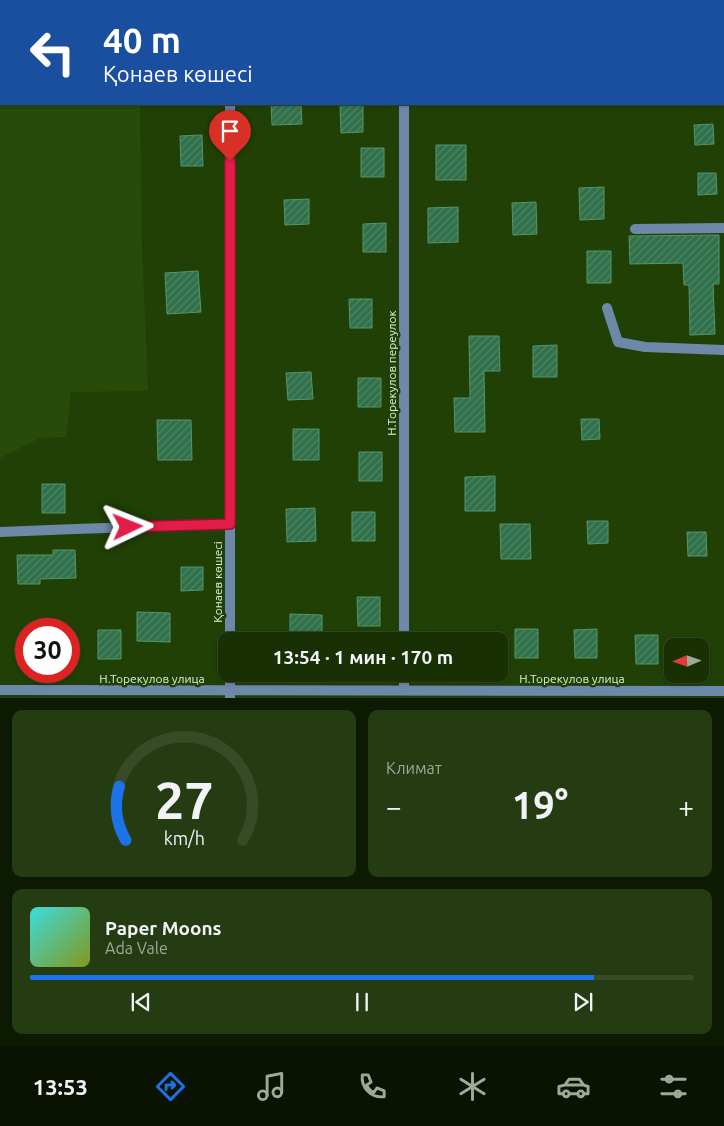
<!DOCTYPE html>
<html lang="ru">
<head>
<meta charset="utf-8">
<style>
	body { margin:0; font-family:Ubuntu,sans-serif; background:#253c13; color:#f1f3f6; height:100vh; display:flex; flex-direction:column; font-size:19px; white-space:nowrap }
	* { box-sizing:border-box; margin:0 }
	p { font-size:16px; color:#9fa99a }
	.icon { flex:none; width:28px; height:28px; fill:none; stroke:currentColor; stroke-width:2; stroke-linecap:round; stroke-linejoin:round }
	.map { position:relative; height:698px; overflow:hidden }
	.panel { display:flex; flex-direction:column; gap:12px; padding:12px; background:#0d1a02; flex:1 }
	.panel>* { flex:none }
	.top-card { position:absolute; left:0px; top:0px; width:725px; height:105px; box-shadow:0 1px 4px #0004,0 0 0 1px #364b26; background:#1a4fa0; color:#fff; overflow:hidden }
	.needle { width:32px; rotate:268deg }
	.buttons { position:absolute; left:664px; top:638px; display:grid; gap:10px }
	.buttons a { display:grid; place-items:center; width:45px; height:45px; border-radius:10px; background:#183004; box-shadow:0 1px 4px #0004,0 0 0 1px #364b26; font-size:25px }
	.speed { position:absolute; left:15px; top:618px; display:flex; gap:10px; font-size:25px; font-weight:700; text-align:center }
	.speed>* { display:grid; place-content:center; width:65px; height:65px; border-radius:50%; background:#183004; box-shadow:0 1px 4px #0004,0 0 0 1px #364b26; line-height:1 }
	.speed .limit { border:8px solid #d22; background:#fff; color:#111 }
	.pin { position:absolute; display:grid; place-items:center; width:42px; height:42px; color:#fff; margin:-51px -21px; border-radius:50% 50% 50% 0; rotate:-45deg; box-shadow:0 0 5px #0007 }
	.pin .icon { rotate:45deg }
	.me { position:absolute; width:55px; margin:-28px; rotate:88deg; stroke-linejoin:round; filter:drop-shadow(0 0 4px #0008) }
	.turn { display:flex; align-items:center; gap:18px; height:105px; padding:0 20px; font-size:22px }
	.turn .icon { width:65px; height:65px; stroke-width:2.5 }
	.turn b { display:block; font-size:35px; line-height:42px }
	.big { font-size:38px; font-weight:700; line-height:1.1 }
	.panel .widget { flex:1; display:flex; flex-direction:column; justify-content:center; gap:8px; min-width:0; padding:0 18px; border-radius:10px; background:#253c13 }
	.panel .dial { align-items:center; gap:0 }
	.dial svg { height:130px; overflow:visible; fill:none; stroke:#364b26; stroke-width:7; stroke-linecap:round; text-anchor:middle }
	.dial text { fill:#f1f3f6; stroke:none }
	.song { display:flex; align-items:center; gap:15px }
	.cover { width:60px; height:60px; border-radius:8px; background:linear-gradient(135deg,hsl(180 70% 55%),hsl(70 70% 35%)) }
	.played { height:5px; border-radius:2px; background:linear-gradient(90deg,#1a73e8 85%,#364b26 85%) }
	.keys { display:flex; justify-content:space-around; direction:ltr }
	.heat { display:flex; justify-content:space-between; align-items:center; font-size:28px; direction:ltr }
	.panel .tiles { flex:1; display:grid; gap:12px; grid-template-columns:1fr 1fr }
	.widget:last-child { grid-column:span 2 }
	.trip { position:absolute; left:218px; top:632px; width:290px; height:50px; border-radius:10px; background:#183004; box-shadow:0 1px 4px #0004,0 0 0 1px #364b26; font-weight:700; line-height:50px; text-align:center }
	.tabs { display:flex; height:80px; justify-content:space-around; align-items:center; background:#0a1302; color:#9fa99a }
	.tabs .icon { width:35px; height:35px }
	.tabs .on { color:#1a73e8 }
	.tabs b { font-size:22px; color:#f1f3f6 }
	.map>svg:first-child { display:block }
</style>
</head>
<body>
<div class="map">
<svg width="724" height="699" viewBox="0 0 724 699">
	<defs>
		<pattern id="building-hatch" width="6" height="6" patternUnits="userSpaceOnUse" patternTransform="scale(1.25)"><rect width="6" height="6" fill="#30704a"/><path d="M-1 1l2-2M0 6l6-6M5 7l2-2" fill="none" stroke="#4e8563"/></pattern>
	</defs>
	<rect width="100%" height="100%" fill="#204006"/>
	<path fill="#274b09" d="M0,22H1V104H140L142,241L148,391L71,392L66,437L40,438L0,458Z"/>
	<path fill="url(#building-hatch)" stroke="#55956d" d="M271,104H301L302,124L272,125Z
		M340,104H363V132L341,133Z
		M713,124L714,144L695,145L694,125Z
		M202,135L203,166H181L180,136Z
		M436,145H466V180H436Z
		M361,148H384V177H361Z
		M698,173H716L717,194L698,195Z
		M604,187V219L580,220L579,188Z
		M309,199V224L285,225L284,200Z
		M536,202L537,234L513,235L512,203Z
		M458,207V242L428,243V208Z
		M386,223V252H363V224Z
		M719,235V284H713L715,334L690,335L689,285H684L683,263L630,264L629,236Z
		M587,251H611V283H587Z
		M198,271L201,312L167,314L165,273Z
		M349,299H372V328H350Z
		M469,336H499L500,371H484L485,432H455L454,398H470Z
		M557,345V377H533V346Z
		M311,372L313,399L288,400L286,373Z
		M358,378H381V407H358Z
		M581,419H599L600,439L582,440Z
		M157,420H191L192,460H158Z
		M293,429H319V460H293Z
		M359,452H382V481H359Z
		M495,476V511H465V477Z
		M42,484H65V513H42Z
		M315,508L316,541L287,542L286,509Z
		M352,512H375V541H352Z
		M587,521H608V543L588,544Z
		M500,524H530L531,559H501Z
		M687,532H706L707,556H688Z
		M53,550H75L76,578L40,579V584H18L17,555H53Z
		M181,567H203V590L181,591Z
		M357,597H380V626H358Z
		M137,612L170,613V642L137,641Z
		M290,614L322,615V641H290Z
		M515,629H538V658H515Z
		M597,629V658H575L574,630Z
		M98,630H121V659H98Z
		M635,635H658V664H636Z"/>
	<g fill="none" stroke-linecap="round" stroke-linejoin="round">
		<path stroke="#6e88aa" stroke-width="10" d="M378,0L379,1
			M51,1L57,0
			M230,1V0
			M523,1L526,0
			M0,12H1
			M404,104V641
			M635,229L724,228
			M607,308L618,342L645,347L724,350
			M0,532L75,529L230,524
			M230,641V104
			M404,674V690
			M0,690L724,691
			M230,699V674"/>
	</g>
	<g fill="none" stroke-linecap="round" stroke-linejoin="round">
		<defs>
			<path id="route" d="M128,527L230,524V161"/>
		</defs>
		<use href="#route" stroke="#92132f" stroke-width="12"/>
		<use href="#route" stroke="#e11d48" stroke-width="9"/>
	</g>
	<g text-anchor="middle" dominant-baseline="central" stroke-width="5" stroke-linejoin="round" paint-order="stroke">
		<g font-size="12" fill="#def2d4" stroke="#204006">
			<text transform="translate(391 373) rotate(-90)">Н.Торекулов переулок</text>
			<text transform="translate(217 582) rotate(-90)">Қонаев көшесі</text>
			<text x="152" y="678">Н.Торекулов улица</text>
			<text x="572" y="678">Н.Торекулов улица</text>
		</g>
	</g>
</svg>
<div class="buttons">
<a><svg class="needle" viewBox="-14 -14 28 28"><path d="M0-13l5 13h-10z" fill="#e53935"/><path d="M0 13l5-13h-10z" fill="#9fa99a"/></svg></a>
</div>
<div class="speed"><div class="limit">30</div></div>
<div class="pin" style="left:230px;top:161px;background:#d93025"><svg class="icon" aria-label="arrive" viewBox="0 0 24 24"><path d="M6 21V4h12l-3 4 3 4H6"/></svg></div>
<svg class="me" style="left:128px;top:527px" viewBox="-20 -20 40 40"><path d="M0-17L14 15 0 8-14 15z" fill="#e11d48" stroke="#fff" stroke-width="4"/></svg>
<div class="trip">13:54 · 1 мин · 170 m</div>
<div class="top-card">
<div class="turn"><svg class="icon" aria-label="left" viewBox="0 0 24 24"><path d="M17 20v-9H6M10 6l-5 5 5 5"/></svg><div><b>40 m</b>Қонаев көшесі</div></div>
</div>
</div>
<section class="panel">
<div class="tiles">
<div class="widget dial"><svg viewBox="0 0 100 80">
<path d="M14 69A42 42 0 1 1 86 69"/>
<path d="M14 69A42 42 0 0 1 10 36" stroke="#1a73e8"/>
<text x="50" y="56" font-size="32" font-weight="700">27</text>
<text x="50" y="72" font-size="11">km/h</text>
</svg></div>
<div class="widget"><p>Климат</p>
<div class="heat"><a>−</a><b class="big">19°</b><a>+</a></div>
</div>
<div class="widget">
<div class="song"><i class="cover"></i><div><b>Paper Moons</b><p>Ada Vale</p></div></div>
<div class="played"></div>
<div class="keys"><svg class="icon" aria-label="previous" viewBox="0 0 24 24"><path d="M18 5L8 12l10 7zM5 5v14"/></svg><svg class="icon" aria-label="pause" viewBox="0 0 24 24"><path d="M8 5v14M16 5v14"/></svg><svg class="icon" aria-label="next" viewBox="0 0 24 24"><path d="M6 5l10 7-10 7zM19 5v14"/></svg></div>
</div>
</div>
</section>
<nav class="tabs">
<b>13:53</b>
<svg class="icon on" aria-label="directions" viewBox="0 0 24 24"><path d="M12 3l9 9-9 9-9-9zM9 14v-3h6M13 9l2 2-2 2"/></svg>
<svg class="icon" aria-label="music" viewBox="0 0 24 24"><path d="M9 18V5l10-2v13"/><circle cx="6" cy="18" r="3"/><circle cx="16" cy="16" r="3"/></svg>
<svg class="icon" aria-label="phone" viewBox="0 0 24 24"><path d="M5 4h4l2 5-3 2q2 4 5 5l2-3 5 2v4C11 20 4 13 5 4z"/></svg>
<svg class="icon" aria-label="climate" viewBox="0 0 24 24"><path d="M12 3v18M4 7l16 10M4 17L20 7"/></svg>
<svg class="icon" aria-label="car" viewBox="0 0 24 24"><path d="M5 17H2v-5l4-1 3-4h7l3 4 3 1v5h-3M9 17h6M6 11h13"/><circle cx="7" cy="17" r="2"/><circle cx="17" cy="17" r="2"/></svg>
<svg class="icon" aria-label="filters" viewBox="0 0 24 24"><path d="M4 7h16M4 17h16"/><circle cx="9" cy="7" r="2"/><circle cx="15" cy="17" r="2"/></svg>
</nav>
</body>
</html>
